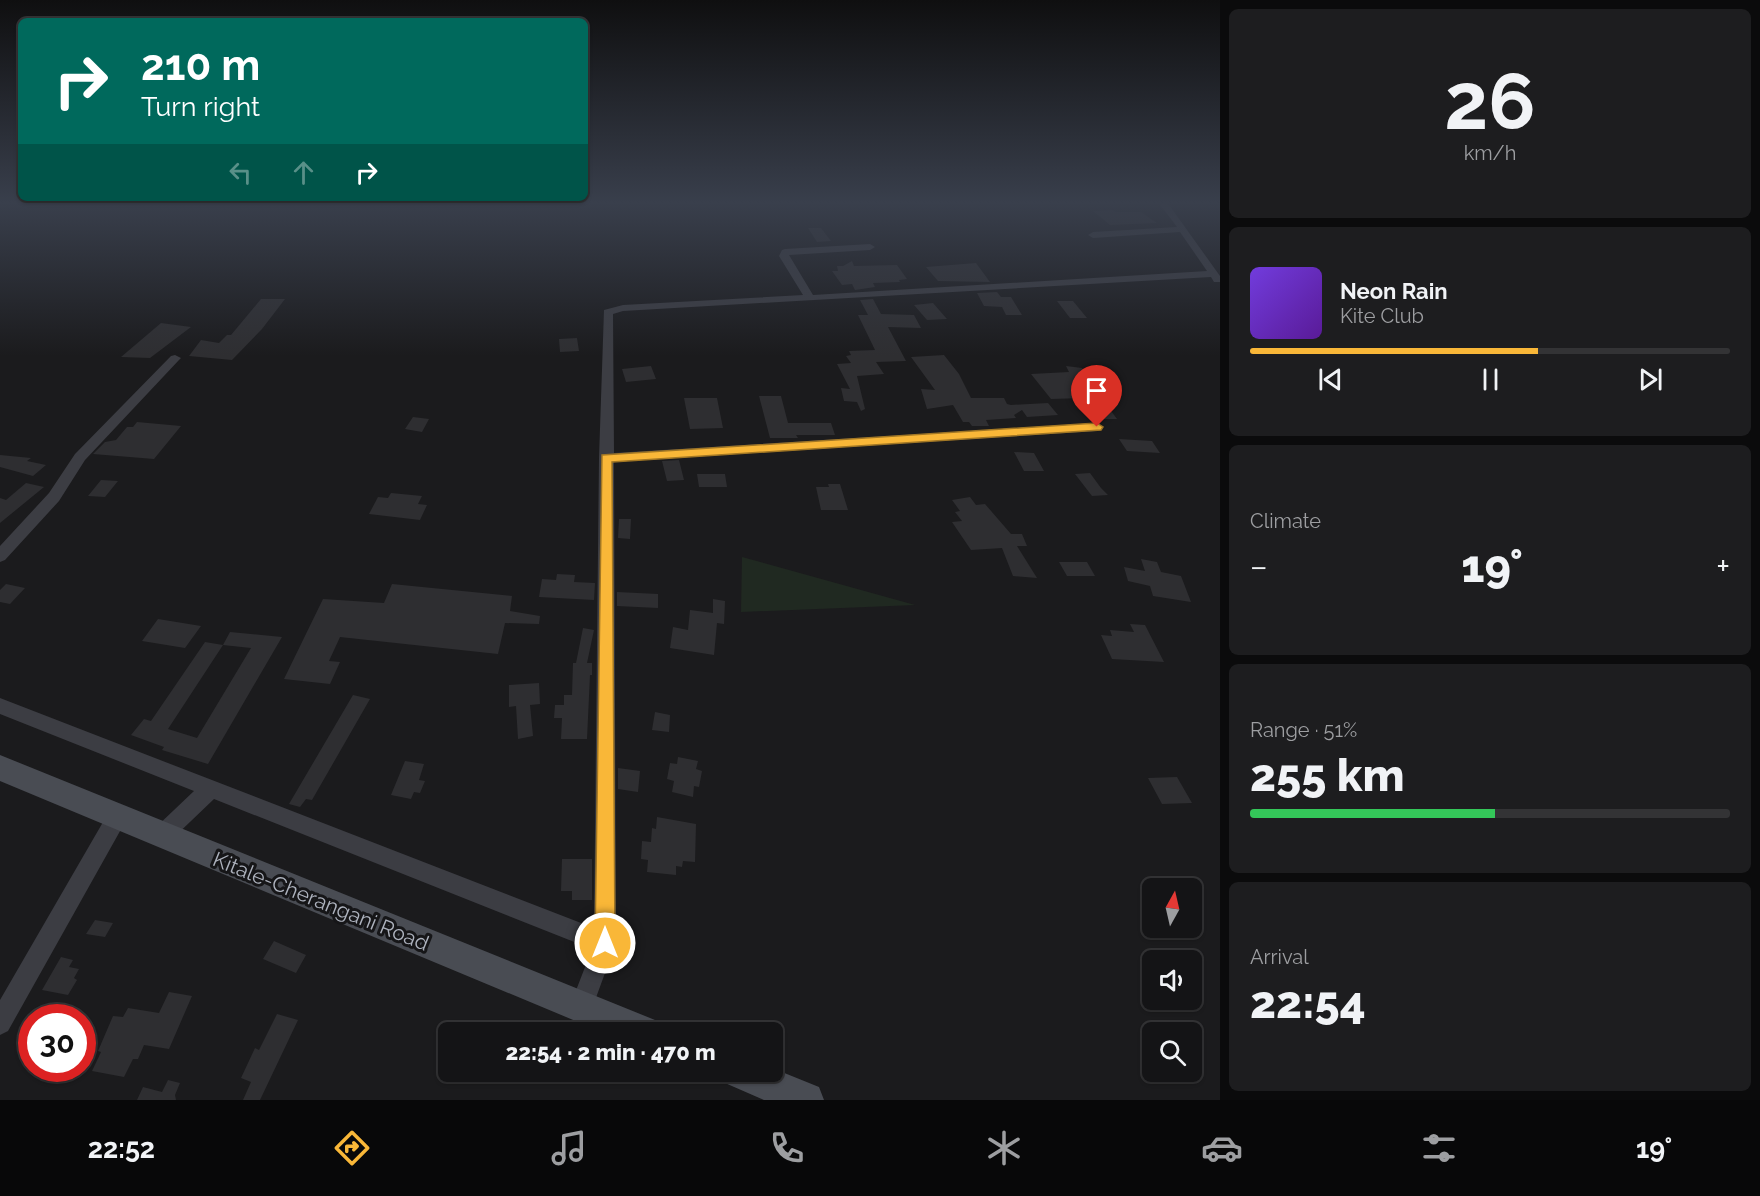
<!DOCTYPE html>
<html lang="en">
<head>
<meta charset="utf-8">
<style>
	body { margin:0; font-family:Raleway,sans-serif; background:#1d1d1f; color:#f1f3f6; height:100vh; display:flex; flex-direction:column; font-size:22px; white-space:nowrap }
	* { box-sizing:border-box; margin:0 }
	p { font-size:20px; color:#9d9ea1 }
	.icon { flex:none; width:33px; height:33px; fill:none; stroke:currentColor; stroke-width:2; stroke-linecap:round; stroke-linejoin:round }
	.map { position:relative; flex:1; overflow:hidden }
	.side { display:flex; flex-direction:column; gap:9px; padding:9px; background:#0b0b0c; width:540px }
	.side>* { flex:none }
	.hud { position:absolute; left:18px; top:18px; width:570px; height:183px; border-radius:9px; box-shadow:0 2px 4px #0004,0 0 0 2px #333335; background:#00695c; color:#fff; overflow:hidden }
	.needle { width:39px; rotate:8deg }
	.fabs { position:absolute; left:1142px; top:878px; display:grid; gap:12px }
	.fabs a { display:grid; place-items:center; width:60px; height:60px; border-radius:9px; background:#141416; box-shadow:0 2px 4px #0004,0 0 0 2px #333335; font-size:30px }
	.speed { position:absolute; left:18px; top:1004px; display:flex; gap:12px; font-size:30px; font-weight:700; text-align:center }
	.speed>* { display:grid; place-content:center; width:78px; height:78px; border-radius:50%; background:#141416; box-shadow:0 2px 4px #0004,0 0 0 2px #333335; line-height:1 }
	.speed .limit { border:9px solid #d22; background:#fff; color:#111 }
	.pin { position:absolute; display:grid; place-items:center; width:51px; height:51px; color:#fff; margin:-62px -26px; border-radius:50% 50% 50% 0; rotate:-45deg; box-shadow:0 0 6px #0007 }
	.pin .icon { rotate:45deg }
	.me { position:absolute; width:66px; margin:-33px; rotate:0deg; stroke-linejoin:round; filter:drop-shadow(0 0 4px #0008) }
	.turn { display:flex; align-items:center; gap:21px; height:126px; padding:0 24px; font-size:27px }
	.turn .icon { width:78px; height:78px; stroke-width:2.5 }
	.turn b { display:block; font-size:42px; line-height:51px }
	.lanes { display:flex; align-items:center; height:57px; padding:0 24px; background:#0003; justify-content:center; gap:30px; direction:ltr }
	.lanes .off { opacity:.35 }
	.big { font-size:45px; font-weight:800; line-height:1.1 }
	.side .card { flex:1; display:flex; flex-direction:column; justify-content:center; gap:9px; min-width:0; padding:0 21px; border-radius:9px; background:#1d1d1f }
	.side .dial { align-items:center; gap:0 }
	.dial b { font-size:78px; line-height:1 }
	.song { display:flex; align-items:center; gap:18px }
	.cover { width:72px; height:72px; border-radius:9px; background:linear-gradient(135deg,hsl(260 70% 55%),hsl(270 70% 35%)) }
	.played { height:6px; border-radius:3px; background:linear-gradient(90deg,#f9b738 60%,#333335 60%) }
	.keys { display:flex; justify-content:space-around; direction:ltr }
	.heat { display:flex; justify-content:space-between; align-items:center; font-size:33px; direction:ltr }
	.charge { height:9px; border-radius:4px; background:linear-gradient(90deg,#34c759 51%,#333335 0) }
	.trip { position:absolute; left:438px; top:1022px; width:345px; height:60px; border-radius:9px; background:#141416; box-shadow:0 2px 4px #0004,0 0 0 2px #333335; font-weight:800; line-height:60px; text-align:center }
	.tab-bar { display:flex; height:96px; justify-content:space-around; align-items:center; background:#080809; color:#9d9ea1 }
	.tab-bar .icon { width:42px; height:42px }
	.tab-bar .selected { color:#f9b738 }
	.tab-bar b { font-size:27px; color:#f1f3f6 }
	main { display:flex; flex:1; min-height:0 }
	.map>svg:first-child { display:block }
</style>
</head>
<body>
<main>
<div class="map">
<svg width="1220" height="1100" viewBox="0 0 1220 1100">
	<rect width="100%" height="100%" fill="#1b1b1d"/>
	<path fill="#202921" d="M742,557L915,605L741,612Z"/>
	<path fill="#2e2e31" d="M1113,210L1116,212H1141L1157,223L1110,225L1093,211Z
		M808,228H821L831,241L817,242Z
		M852,261L854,266L897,265L907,279L899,280L900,282L873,283L875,287L855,290L852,284L842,285L832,271H838L837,266H843Z
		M976,263L990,282L938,281L926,267Z
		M997,292L1001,297H1011L1022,315H1006L1002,307L984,306L977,293Z
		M261,299H285L262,329L232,360L189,356L201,340L219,343L227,335H231Z
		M873,299L881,314L914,315L921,328L888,327L906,361L876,362L884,374L857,376L865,409L861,411L857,402L844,401L841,388L850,389L837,364L851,363L846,356L851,355L849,351L875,350L858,315H868L860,300Z
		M1057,301H1073L1087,318H1070Z
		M933,303L947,319L927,320L914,305Z
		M161,323L191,327L150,358L121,357Z
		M577,338L579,351L560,352L559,339Z
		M944,355L959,374L971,398H1004L1007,404L1011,405L1048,403L1058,415L1027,417L1022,410L1014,415L1016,418L986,420L989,426H972L969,422H963L953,405L927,409L921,389L935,390L911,357Z
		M651,366L656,379L626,382L622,369Z
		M1066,366L1082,368L1094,393L1103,400L1117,419H1098L1083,398L1051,399L1031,374L1069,372Z
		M759,396H781L788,423H831L835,435H796L798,438H770Z
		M684,398H717L723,428L690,429Z
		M413,417L429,419L422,432L405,429Z
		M137,422L181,426L154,459L93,454L105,442L116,440L127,427H133Z
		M1119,439L1152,441L1160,453L1127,451Z
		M1014,452L1034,453L1044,471H1024Z
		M0,455L31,458L27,461L46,465L33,476L0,467Z
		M679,460L684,480L667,481L662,461Z
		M1090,473L1101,488L1108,495L1092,496L1075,474Z
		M697,474H725L727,487H699Z
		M101,480L118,481L105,497L88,496Z
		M26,483L44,487L0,523V498L6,500Z
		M828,484H840L848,510H821L816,487H829Z
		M391,493L422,496L418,504L427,505L420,520L369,514L378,497L388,498Z
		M970,497L976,505L985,504L1011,534H1022L1027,546H1017L1037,578L1013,576L1002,548L971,550L952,522L962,521L955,512L960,511L952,500Z
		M619,519H631L630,539L618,538Z
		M1141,559L1157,562L1161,572L1181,576L1191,602L1153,596L1150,586L1128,581L1124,567L1145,571Z
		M1059,562H1087L1095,576H1067Z
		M557,574L575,575L574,582L595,583L594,600L539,597L542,579L556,580Z
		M6,584L25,588L10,604L0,602V590Z
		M392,584L512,596L510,611L540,616L539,624L505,623L498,654L340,637L329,661L340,662L330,684L284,679L323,599L384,603Z
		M617,592L658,594V608L617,606Z
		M713,599L725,601L724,624L717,623L714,655L670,648L673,627L688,630L690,610L713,613Z
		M158,619L201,626L185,648L142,641Z
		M1130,624L1145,625L1164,662L1112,659L1101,635L1112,636L1110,630L1134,632Z
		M583,628L594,630L587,663H592V675H590L587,739H561L562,718H554L555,705H564V695H572L573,663H576Z
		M230,632L282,637L208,764L162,750L164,747L131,735L144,719L151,721L205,642L223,645L168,729L197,738L251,648L223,645Z
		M539,683L540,704L530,705L533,736L518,739L516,706L509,707V685Z
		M353,695L370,699L312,800L306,799L300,807L289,804Z
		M655,712L670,715L669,732L652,730Z
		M678,757L698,761L696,769L702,771L699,787L694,786L693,797L672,792L674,781L667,779L670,763L677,764Z
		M405,761L424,764L419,780L425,781L420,793L414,792L411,799L391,795Z
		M618,768L640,771L638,792L618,789Z
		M1177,777L1192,803L1162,804L1148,778Z
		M657,817L696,824L695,862L683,861L682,867L676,866V875L647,872L648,860L641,859L642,841L651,842L652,828L656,829Z
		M562,859H592V900H572V891H561Z
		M95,920L113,923L105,937L86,934Z
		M274,941L306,955L296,973L263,959Z
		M61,957L73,960L69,967L79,969L74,978L77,980L68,995L42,990Z
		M169,992L192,996L169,1049L144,1045L138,1059H133L124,1077L92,1071L101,1052L98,1051L113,1016L123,1017L128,1008L159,1013Z
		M277,1014L298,1020L260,1100H243L251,1082L241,1078L255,1048L259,1050Z
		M168,1080L180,1083L175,1095L176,1100H137L143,1087L162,1092Z"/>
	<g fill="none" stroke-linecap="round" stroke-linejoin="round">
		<path fill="#3c3d43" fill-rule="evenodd" d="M1158,202H1167L1220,276V282H1214L1211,277L623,311L613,314L614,453L1097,423L1103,427L1097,431L614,462L616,943L590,1014L582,1018L574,1014L570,1006L592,949L214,799L168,843L161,846L154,843L151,836L154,829L194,791L0,714V698L594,928L599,458L604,310L623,305L803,295L779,256L782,250L785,249L870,244L875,247L870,250L789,255L813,295L1207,271L1180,232L1093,238L1088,235L1093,232L1177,227Z
			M175,355L181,358L179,360L85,460L59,501L5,560L0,562V546L49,493L75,454L171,356Z
			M117,807L124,810L127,817L124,824L8,1031L0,1035V1000L110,810Z"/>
		<path fill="#494c53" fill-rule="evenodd" d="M0,755L655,1020L660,1032H602L0,781Z
			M772,1068L819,1087L824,1100H764L725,1083L720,1071H772Z"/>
	</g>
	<linearGradient id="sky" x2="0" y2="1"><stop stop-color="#0f0f10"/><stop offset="0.57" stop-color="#393f4c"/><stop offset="1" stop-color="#393f4c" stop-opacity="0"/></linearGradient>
	<rect width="1220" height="356" fill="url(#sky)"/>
	<path fill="#f9b738" stroke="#a27724" stroke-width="1.5" d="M1097,423L1103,427L1101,430L612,462L615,943L612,950L605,953L598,950L595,943L602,455Z"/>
	<g text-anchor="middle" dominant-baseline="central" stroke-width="6" stroke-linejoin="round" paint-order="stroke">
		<g font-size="21" fill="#adb2bd" stroke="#161618">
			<text transform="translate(321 901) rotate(22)">Kitale-Cherangani Road</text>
		</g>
	</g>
</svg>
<div class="fabs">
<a><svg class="needle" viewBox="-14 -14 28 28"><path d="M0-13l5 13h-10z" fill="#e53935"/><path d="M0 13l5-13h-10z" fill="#9d9ea1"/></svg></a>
<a><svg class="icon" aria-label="sound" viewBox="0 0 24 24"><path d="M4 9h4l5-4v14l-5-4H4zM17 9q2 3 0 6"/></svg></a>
<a><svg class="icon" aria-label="search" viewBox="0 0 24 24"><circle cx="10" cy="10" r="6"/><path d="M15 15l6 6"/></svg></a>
</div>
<div class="speed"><div class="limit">30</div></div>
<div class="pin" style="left:1097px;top:427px;background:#d93025"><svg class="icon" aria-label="arrive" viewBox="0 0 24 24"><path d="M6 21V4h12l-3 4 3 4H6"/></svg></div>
<svg class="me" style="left:605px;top:943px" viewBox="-20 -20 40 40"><circle r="17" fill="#f9b738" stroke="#fff" stroke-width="3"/><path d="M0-11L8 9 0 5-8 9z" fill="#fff"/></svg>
<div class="trip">22:54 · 2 min · 470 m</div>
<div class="hud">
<div class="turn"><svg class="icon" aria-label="right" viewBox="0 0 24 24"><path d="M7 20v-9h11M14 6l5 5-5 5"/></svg><div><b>210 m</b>Turn right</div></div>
<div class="lanes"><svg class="icon off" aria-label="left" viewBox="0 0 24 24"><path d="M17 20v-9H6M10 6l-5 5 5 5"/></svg><svg class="icon off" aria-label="ahead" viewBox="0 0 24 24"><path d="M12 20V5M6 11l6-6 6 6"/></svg><svg class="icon" aria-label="right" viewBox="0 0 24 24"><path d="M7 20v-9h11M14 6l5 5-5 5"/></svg></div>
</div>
</div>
<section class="side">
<div class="card dial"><b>26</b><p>km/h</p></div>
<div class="card">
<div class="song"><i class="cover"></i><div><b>Neon Rain</b><p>Kite Club</p></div></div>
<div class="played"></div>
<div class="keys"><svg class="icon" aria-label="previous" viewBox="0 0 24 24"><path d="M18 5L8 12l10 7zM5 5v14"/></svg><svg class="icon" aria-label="pause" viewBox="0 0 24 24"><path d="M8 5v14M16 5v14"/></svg><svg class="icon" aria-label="next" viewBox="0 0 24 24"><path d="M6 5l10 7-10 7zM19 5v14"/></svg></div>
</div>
<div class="card"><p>Climate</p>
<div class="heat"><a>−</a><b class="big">19°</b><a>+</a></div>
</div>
<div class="card"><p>Range · 51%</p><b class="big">255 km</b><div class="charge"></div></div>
<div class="card"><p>Arrival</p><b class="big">22:54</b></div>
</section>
</main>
<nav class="tab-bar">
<b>22:52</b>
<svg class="icon selected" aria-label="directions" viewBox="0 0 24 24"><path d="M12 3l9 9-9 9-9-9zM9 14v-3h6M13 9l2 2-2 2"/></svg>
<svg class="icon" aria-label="music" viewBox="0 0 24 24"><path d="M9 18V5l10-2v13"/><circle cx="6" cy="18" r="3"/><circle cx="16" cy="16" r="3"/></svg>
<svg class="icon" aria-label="phone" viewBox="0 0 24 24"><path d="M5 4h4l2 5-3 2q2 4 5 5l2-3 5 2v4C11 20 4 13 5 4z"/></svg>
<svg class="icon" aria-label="climate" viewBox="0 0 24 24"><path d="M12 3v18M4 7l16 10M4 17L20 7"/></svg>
<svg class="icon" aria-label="car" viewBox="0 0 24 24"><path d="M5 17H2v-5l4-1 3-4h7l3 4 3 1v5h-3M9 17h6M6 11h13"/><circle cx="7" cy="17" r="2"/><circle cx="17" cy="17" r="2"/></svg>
<svg class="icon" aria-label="filters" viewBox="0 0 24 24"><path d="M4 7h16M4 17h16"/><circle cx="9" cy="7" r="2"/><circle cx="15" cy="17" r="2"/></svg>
<b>19°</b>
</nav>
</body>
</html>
